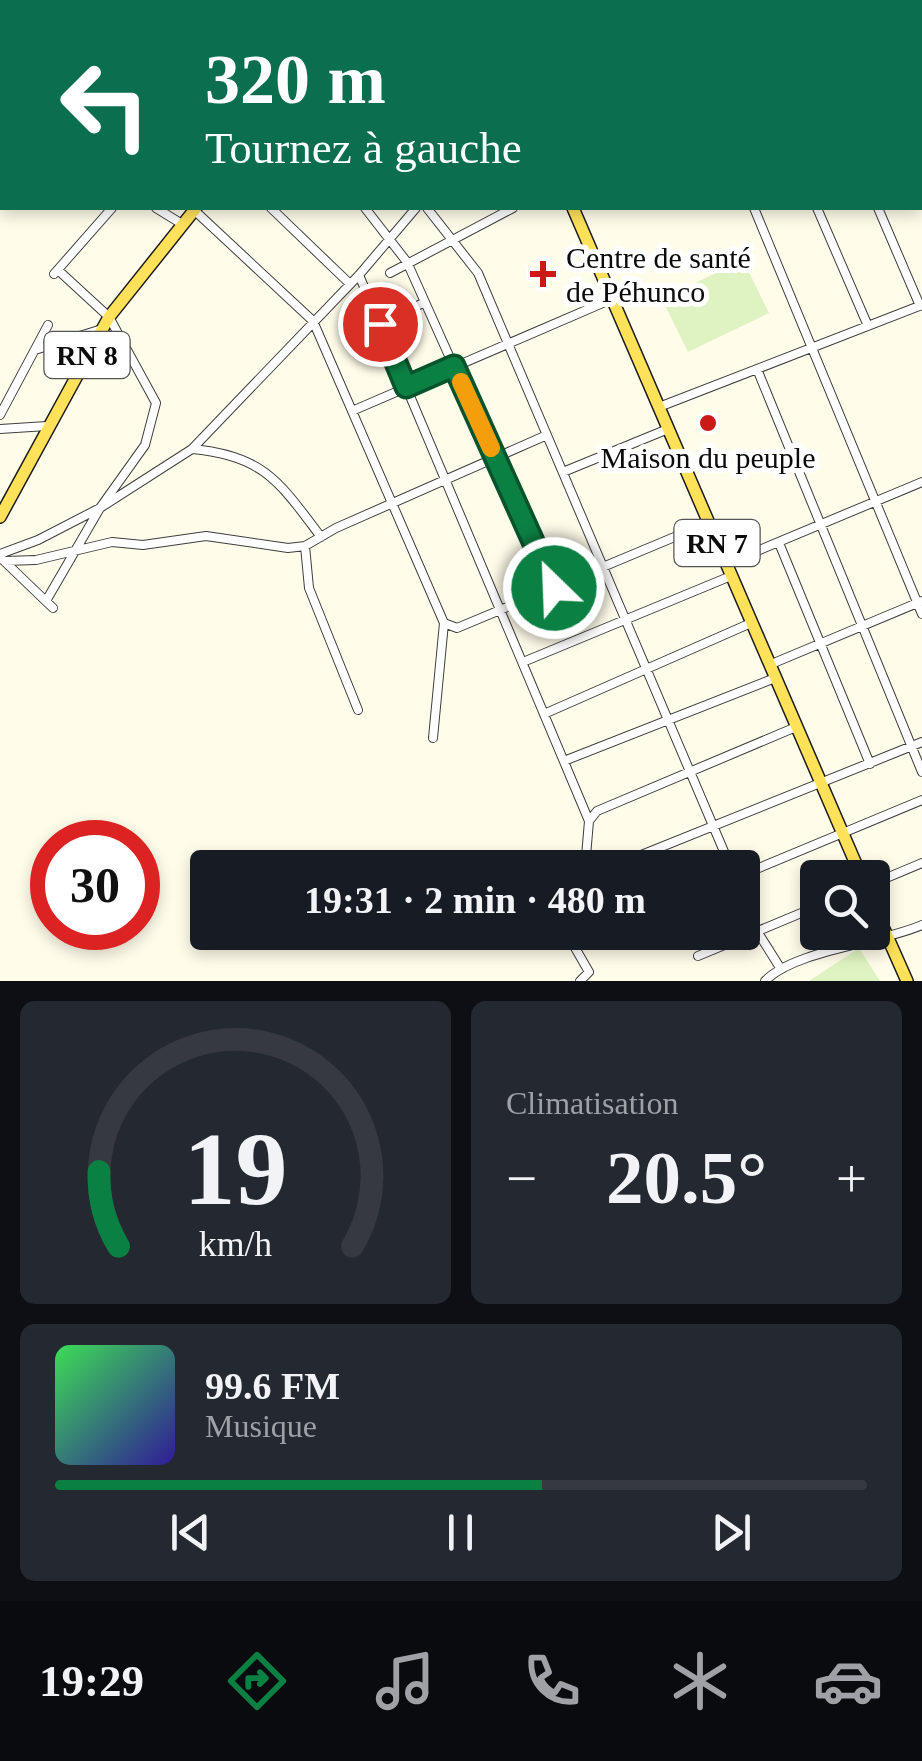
<!DOCTYPE html>
<html lang="fr">
<head>
<meta charset="utf-8">
<style>
	body { margin:0; font-family:Georgia,serif; background:#242831; color:#f1f3f6; height:100vh; display:flex; flex-direction:column; font-size:38px; white-space:nowrap }
	* { box-sizing:border-box; margin:0 }
	p { font-size:32px; color:#9ea1a6 }
	.icon { flex:none; width:55px; height:55px; fill:none; stroke:currentColor; stroke-width:2; stroke-linecap:round; stroke-linejoin:round }
	.map { position:relative; height:981px; overflow:hidden }
	.panel { display:flex; flex-direction:column; gap:20px; padding:20px; background:#0d0f14; flex:1 }
	.panel>* { flex:none }
	.hud { position:absolute; left:0px; top:0px; width:922px; height:210px; box-shadow:0 5px 15px #0003; background:#0b6e4f; color:#fff; overflow:hidden }
	.fabs { position:absolute; left:800px; top:860px; display:grid; gap:20px }
	.fabs a { display:grid; place-items:center; width:90px; height:90px; border-radius:10px; background:#171b24; box-shadow:0 5px 15px #0003; font-size:50px }
	.speed { position:absolute; left:30px; top:820px; display:flex; gap:20px; font-size:50px; font-weight:700; text-align:center }
	.speed>* { display:grid; place-content:center; width:130px; height:130px; border-radius:50%; background:#171b24; box-shadow:0 5px 15px #0003; line-height:1 }
	.speed .limit { border:15px solid #d22; background:#fff; color:#111 }
	.pin { position:absolute; display:grid; place-items:center; width:85px; height:85px; color:#fff; margin:-42px; border:5px solid #fff; border-radius:50%; box-shadow:0 2px 10px #0007 }
	.me { position:absolute; width:110px; margin:-55px; rotate:336deg; stroke-linejoin:round; filter:drop-shadow(0 0 8px #0008) }
	.turn { display:flex; align-items:center; gap:35px; height:210px; padding:0 40px; font-size:45px }
	.turn .icon { width:130px; height:130px; stroke-width:2.5 }
	.turn b { display:block; font-size:70px; line-height:85px }
	.big { font-size:75px; font-weight:600; line-height:1.1 }
	.panel .tile { flex:1; display:flex; flex-direction:column; justify-content:center; gap:15px; min-width:0; padding:0 35px; border-radius:15px; background:#242831 }
	.panel .dial { align-items:center; gap:0 }
	.dial svg { height:260px; overflow:visible; fill:none; stroke:#363941; stroke-width:7; stroke-linecap:round; text-anchor:middle }
	.dial text { fill:#f1f3f6; stroke:none }
	.song { display:flex; align-items:center; gap:30px }
	.cover { width:120px; height:120px; border-radius:15px; background:linear-gradient(135deg,hsl(130 70% 55%),hsl(250 70% 35%)) }
	.played { height:10px; border-radius:5px; background:linear-gradient(90deg,#0b8043 60%,#363941 60%) }
	.keys { display:flex; justify-content:space-around; direction:ltr }
	.heat { display:flex; justify-content:space-between; align-items:center; font-size:55px; direction:ltr }
	.panel .tiles { flex:1; display:grid; gap:20px; grid-template-columns:1fr 1fr }
	.tile:last-child { grid-column:span 2 }
	.trip { position:absolute; left:190px; top:850px; width:570px; height:100px; border-radius:10px; background:#171b24; box-shadow:0 5px 15px #0003; font-weight:600; line-height:100px; text-align:center }
	.tabs { display:flex; height:160px; justify-content:space-around; align-items:center; background:#090b0e; color:#9ea1a6 }
	.tabs .icon { width:70px; height:70px }
	.tabs .active { color:#0b8043 }
	.tabs b { font-size:45px; color:#f1f3f6 }
	.map>svg:first-child { display:block }
</style>
</head>
<body>
<div class="map">
<svg width="922" height="981" viewBox="0 0 922 981">
	<rect width="100%" height="100%" fill="#fffcea"/>
	<path fill="#dff3c2" d="M743,260L769,313L688,352L662,299Z
		M859,948L880,981H809Z"/>
	<g fill="none" stroke-linecap="round" stroke-linejoin="round">
		<defs>
			<path id="minor" d="M178,0L181,2
				M255,0L258,2
				M424,0L425,2
				M606,0L608,2
				M760,0L763,2
				M848,0L851,2
				M47,2L51,0
				M305,2V0
				M581,2L585,0
				M691,2L694,0
				M0,25L2,28
				M0,100L2,103
				M920,152L922,162
				M0,185L2,188
				M0,204H2
				M156,208L182,224
				M271,208L350,284
				M365,208L407,262L553,588
				M427,208L478,273L731,868
				M754,208L922,614
				M817,208L868,326
				M878,208L920,306
				M194,210L313,321L444,623L433,738
				M390,273L513,208
				M54,274L112,208
				M359,275L589,821L585,868
				M379,325L425,302
				M35,350L102,329
				M757,369L922,772
				M659,407L922,305
				M352,411L612,299
				M0,415L48,325
				M0,429L47,426
				M192,449C264,455 281,484 321,537
				M563,472L668,429
				M779,543L870,764
				M305,546L309,588L358,710
				M0,554L38,540L100,508L192,449L359,275L416,208
				M3,560L53,608
				M5,561L36,560L112,542L143,545L206,536L288,548L305,546L336,528L547,435
				M726,564L922,482
				M46,601L100,508L145,445L156,403L109,317L58,270
				M444,623L457,628L708,523
				M523,662L731,576
				M769,665L922,601
				M544,714L751,623
				M564,761L775,678
				M589,821L597,811L796,727
				M609,868L922,742
				M742,875L922,800
				M872,884L922,863
				M742,896L757,931L779,966
				M566,932L589,972L580,981
				M698,956L818,906
				M765,981C795,950 879,944 922,925"/>
			<path id="major" d="M485,0L486,2
				M388,2L391,0
				M881,2L886,0
				M573,208L862,878
				M0,517L109,317L196,208
				M872,902L907,981"/>
		</defs>
		<use href="#minor" stroke="#3e3e3e" stroke-width="10"/>
		<use href="#major" stroke="#1c1c1c" stroke-width="14"/>
		<use href="#minor" stroke="#fff" stroke-width="8"/>
		<use href="#major" stroke="#ffe25a" stroke-width="11"/>
	</g>
	<g fill="none" stroke-linecap="round" stroke-linejoin="round">
		<defs>
			<path id="route" d="M380,324L406,387L454,366L554,588"/>
		</defs>
		<use href="#route" stroke="#07532c" stroke-width="25"/>
		<use href="#route" stroke="#0b8043" stroke-width="18"/>
		<path stroke="#f59e0b" stroke-width="18" d="M461,382L491,448"/>
	</g>
	<g fill="#c91a16" stroke="#fff" stroke-width="4">
		<path d="M538 259h10v10h10v10h-10v10h-10v-10h-10v-10h10z"/>
		<circle cx="708" cy="423" r="10"/>
	</g>
	<g text-anchor="middle" dominant-baseline="central" stroke-width="10" stroke-linejoin="round" paint-order="stroke">
		<g fill="#fff" stroke="#545454" stroke-width="2.5">
			<rect x="44.5" y="332" width="85" height="46" rx="8"/>
			<rect x="674.5" y="520" width="85" height="46" rx="8"/>
		</g>
		<g font-size="28" font-weight="bold" fill="#0b0b0b">
			<text x="87" y="355">RN 8</text>
			<text x="717" y="543">RN 7</text>
		</g>
		<g font-size="30" fill="#0b0b0b" stroke="#fff" text-anchor="start">
			<text x="566" y="257">Centre de santé<tspan x="566" dy="34">de Péhunco</tspan></text>
			<text x="708" y="457" text-anchor="middle">Maison du peuple</text>
		</g>
	</g>
</svg>
<div class="fabs">
<a><svg class="icon" aria-label="search" viewBox="0 0 24 24"><circle cx="10" cy="10" r="6"/><path d="M15 15l6 6"/></svg></a>
</div>
<div class="speed"><div class="limit">30</div></div>
<div class="pin" style="left:380px;top:324px;background:#d93025"><svg class="icon" aria-label="arrive" viewBox="0 0 24 24"><path d="M6 21V4h12l-3 4 3 4H6"/></svg></div>
<svg class="me" style="left:554px;top:588px" viewBox="-20 -20 40 40"><circle r="17" fill="#0b8043" stroke="#fff" stroke-width="3"/><path d="M0-11L8 9 0 5-8 9z" fill="#fff"/></svg>
<div class="trip">19:31 · 2 min · 480 m</div>
<div class="hud">
<div class="turn"><svg class="icon" aria-label="left" viewBox="0 0 24 24"><path d="M17 20v-9H6M10 6l-5 5 5 5"/></svg><div><b>320 m</b>Tournez à gauche</div></div>
</div>
</div>
<section class="panel">
<div class="tiles">
<div class="tile dial"><svg viewBox="0 0 100 80">
<path d="M14 69A42 42 0 1 1 86 69"/>
<path d="M14 69A42 42 0 0 1 8 46" stroke="#0b8043"/>
<text x="50" y="56" font-size="32" font-weight="700">19</text>
<text x="50" y="72" font-size="11">km/h</text>
</svg></div>
<div class="tile"><p>Climatisation</p>
<div class="heat"><a>−</a><b class="big">20.5°</b><a>+</a></div>
</div>
<div class="tile">
<div class="song"><i class="cover"></i><div><b>99.6 FM</b><p>Musique</p></div></div>
<div class="played"></div>
<div class="keys"><svg class="icon" aria-label="previous" viewBox="0 0 24 24"><path d="M18 5L8 12l10 7zM5 5v14"/></svg><svg class="icon" aria-label="pause" viewBox="0 0 24 24"><path d="M8 5v14M16 5v14"/></svg><svg class="icon" aria-label="next" viewBox="0 0 24 24"><path d="M6 5l10 7-10 7zM19 5v14"/></svg></div>
</div>
</div>
</section>
<nav class="tabs">
<b>19:29</b>
<svg class="icon active" aria-label="directions" viewBox="0 0 24 24"><path d="M12 3l9 9-9 9-9-9zM9 14v-3h6M13 9l2 2-2 2"/></svg>
<svg class="icon" aria-label="music" viewBox="0 0 24 24"><path d="M9 18V5l10-2v13"/><circle cx="6" cy="18" r="3"/><circle cx="16" cy="16" r="3"/></svg>
<svg class="icon" aria-label="phone" viewBox="0 0 24 24"><path d="M5 4h4l2 5-3 2q2 4 5 5l2-3 5 2v4C11 20 4 13 5 4z"/></svg>
<svg class="icon" aria-label="climate" viewBox="0 0 24 24"><path d="M12 3v18M4 7l16 10M4 17L20 7"/></svg>
<svg class="icon" aria-label="car" viewBox="0 0 24 24"><path d="M5 17H2v-5l4-1 3-4h7l3 4 3 1v5h-3M9 17h6M6 11h13"/><circle cx="7" cy="17" r="2"/><circle cx="17" cy="17" r="2"/></svg>
</nav>
</body>
</html>
